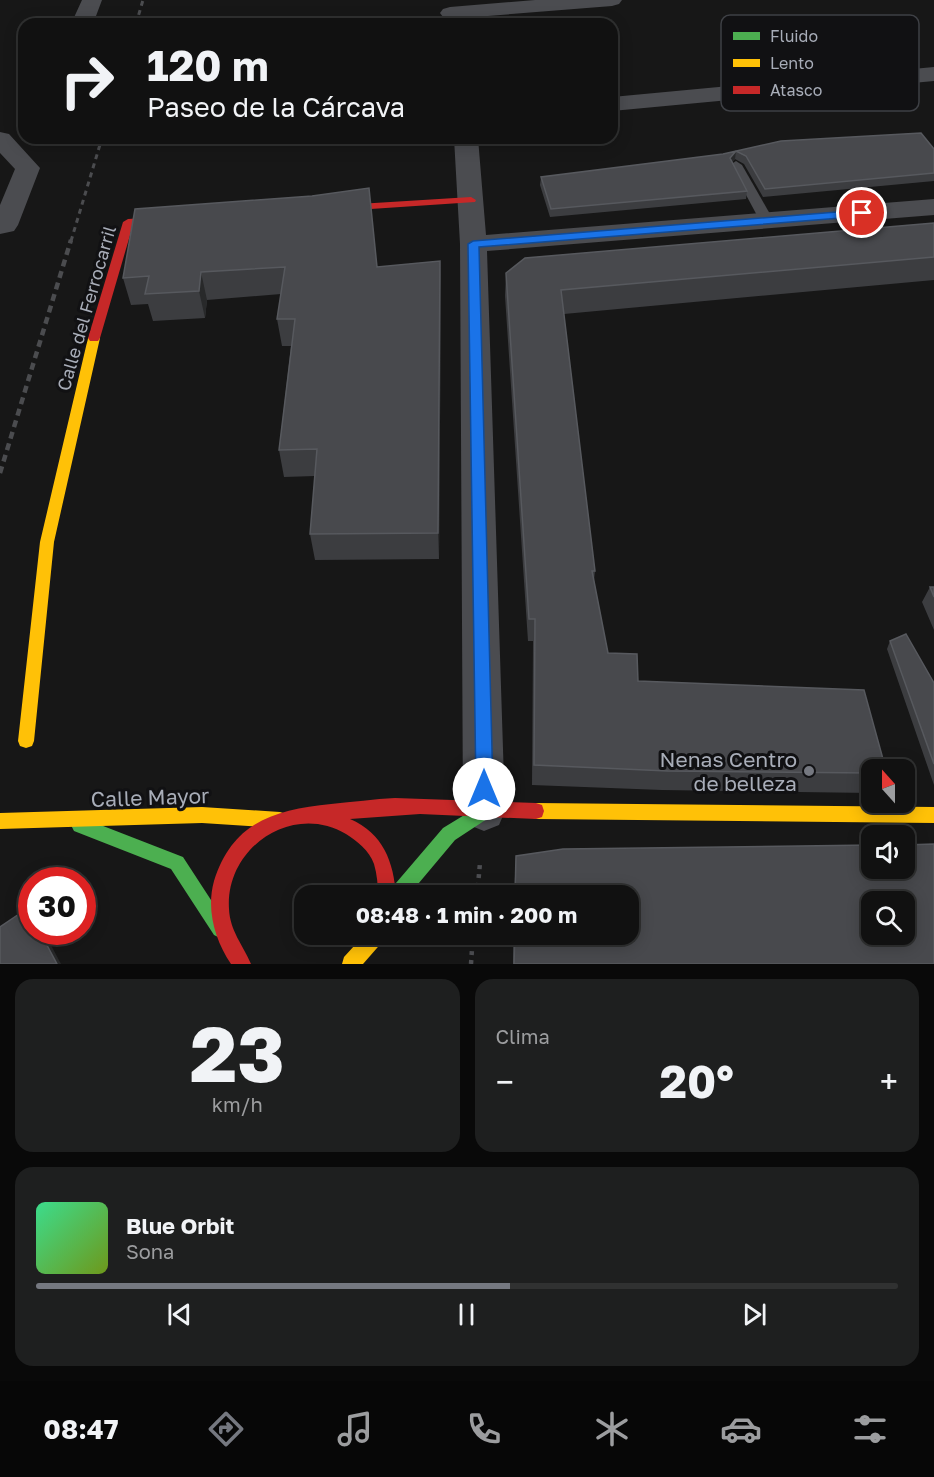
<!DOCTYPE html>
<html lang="es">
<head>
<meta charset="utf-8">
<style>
	body { margin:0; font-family:"Golos Text",sans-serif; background:#1e1f1f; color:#f1f3f6; height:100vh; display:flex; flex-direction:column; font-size:22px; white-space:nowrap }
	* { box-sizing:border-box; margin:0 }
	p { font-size:20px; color:#9c9d9f }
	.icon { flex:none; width:33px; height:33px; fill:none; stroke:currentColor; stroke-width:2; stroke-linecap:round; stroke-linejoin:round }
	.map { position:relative; height:964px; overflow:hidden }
	.details { display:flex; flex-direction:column; gap:15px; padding:15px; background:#090909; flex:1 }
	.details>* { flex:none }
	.top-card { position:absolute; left:18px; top:18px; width:600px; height:126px; border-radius:18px; box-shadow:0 3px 15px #0003,0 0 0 2px #303131; background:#111; color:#f1f3f6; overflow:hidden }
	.needle { width:39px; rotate:339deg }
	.controls { position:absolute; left:861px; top:759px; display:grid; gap:12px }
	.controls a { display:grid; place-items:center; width:54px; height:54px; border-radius:12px; background:#111; box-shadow:0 3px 15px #0003,0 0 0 2px #303131; font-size:30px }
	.speed { position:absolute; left:18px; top:867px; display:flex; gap:12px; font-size:30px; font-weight:700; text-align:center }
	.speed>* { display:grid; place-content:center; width:78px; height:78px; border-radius:50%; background:#111; box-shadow:0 3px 15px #0003,0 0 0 2px #303131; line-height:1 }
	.speed .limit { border:9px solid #d22; background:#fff; color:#111 }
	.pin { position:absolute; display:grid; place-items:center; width:51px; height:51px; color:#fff; margin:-26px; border:3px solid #fff; border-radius:50%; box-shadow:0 2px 6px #0007 }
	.me { position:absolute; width:66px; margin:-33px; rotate:0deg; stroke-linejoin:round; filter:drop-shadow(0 0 4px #0008) }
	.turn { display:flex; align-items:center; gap:21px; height:126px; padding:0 30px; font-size:27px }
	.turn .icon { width:78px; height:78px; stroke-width:2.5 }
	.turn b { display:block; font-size:42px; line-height:51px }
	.big { font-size:45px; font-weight:700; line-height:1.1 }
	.details .card { flex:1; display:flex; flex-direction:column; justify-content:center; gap:9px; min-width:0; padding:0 21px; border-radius:18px; background:#1e1f1f }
	.details .dial { align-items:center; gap:0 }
	.dial b { font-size:78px; line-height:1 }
	.song { display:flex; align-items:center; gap:18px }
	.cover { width:72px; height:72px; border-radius:9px; background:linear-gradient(135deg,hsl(150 70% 55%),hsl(80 70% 35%)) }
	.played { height:6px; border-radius:3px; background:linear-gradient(90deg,#757880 55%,#303131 55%) }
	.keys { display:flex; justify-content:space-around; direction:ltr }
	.heat { display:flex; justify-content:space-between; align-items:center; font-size:33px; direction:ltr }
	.details .tiles { flex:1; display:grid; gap:15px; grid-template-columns:1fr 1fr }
	.card:last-child { grid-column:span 2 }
	.trip { position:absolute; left:294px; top:885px; width:345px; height:60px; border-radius:18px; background:#111; box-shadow:0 3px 15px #0003,0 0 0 2px #303131; font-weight:700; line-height:60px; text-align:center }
	.tabs { display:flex; height:96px; justify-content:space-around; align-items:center; background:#070707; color:#9c9d9f }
	.tabs .icon { width:42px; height:42px }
	.tabs .selected { color:#757880 }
	.tabs b { font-size:27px; color:#f1f3f6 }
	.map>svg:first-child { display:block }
</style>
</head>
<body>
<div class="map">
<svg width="934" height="964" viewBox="0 0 934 964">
	<rect width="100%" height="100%" fill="#171717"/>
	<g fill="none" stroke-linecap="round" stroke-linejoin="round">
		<path stroke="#4d4e52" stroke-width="4.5" stroke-dasharray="4 5" stroke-linecap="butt" d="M477,896L480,863
			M471,964L473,934"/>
		<path fill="#4b4c50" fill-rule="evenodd" d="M736,161L742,165L774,221L772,224L767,225L760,221L730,165Z"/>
		<path fill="#4b4c50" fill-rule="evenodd" d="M82,0H102L93,24H71Z
			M535,0H622L619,4L612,6L450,19L443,17L440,13L443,9L450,7Z
			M934,67V81L612,111V97Z
			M0,132L9,134L40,168L18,225L14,231L0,234V205L15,169L0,153Z
			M454,138H478L486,235L934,199V215L487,251L505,811L499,825L484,831L469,825L463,811L460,244Z"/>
		<path fill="#4caf50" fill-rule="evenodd" d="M484,803L490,805L492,811L490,817L455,840L408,896H387L390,890L443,828Z
			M80,817L183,857L226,923L229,929L226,935L220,938L214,935L171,869L74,831L71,825L74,819Z"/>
		<path fill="#ffc107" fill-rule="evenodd" d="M94,334L100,338L54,542L34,741L32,746L26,748L20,746L18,741L40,542L88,338Z
			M536,803L934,807V823L536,819L530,817L528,811L530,805Z
			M202,807L280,812L286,814L289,820L286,826L280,828L202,823L0,829V813Z
			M365,934H387L384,940L363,964H342L344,957Z"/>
		<path fill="#c62828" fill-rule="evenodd" d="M471,197L476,200L475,202L326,212L321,209L326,206Z
			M176,216L180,217V221L133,225L100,338L98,341H90L88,338L123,222L128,219Z
			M395,798L536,803L542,805L544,811L542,817L536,819L420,814L350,819C383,833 394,862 396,896H378C378,885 377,874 374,864C369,850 357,841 346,834C292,802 225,848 229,909C230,931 243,945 251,964H231C215,940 206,910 214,881C233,821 275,810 331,804C353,802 374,799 395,798Z"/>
		<path stroke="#4b4c4f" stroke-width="3" stroke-dasharray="5 4.5" stroke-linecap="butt" d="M136,24L143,0
			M71,241L102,138"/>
		<path stroke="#4b4c4f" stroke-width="4.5" stroke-dasharray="7 5" stroke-linecap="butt" d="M0,473L71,240"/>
	</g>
	<path fill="#3c3d40" d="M781,141L934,149V181L763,197L744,164L735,159L732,162L747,191L746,199L550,217L540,185L541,177L723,154Z
		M135,209L377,267L440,261L441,288L439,559L315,560L310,534L315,476L284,477L279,450L291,346H282L277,319L281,294L207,300L205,318L153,321L148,304L131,305L123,278Z
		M934,223V280L564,314L595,571L594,580L608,653L638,681L872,770V793L662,790L532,785L533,641H528L505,296L506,273Z
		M930,587H934V630L922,602Z
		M890,641L934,683V785L887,649Z
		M516,856L934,964H513V934H628V896H514Z"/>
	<path fill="#28292a" d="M736,151L735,159L728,166L730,158Z
		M440,261L441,288L439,559L438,533Z
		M201,272L207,300L205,318L199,291Z
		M40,932H44L61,964H57Z"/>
	<path fill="#48494d" stroke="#57595e" stroke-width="1.5" fill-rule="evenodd" d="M921,133L934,149V173L765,189L746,156L736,151L730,158L747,191L551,209L541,177L723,154L781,141Z
		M369,188L377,267L440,261L438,533L310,534L317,449L279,450L295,319H277L285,267L201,272L199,291L145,294L149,276L123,278L135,209L312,196Z
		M934,223V257L561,290L595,571H592L608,653L637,654L638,681L864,690L886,770H872V773L668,771L534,765L535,619H529L506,273L525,258Z
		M930,587H934V597Z
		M906,634L934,683V764L890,641Z
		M934,844V964H514L515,934H628V896H515L516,856L563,849L872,845V868H904V845ZM872,902H904V934H872Z
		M28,908L32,915V932H40L57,964H0V927Z"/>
	<path fill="#1a73e8" stroke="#114b97" stroke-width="1.5" d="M862,210L866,211V216L479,247L493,789L490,794L484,797L478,794L476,789L468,244L473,241Z"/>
	<circle fill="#757880" stroke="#111113" stroke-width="2" cx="809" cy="771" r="6"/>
	<g text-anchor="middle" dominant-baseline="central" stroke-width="6" stroke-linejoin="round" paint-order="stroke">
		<g font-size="18" fill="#a8adb8" stroke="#111113">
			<text transform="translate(86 308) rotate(-74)">Calle del Ferrocarril</text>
		</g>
		<g font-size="21" fill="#a8adb8" stroke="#111113" text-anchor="end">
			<text x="797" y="759">Nenas Centro<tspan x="797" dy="24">de belleza</tspan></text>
		</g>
		<g font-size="21" fill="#a8adb8" stroke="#111113">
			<text transform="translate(150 797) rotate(-2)">Calle Mayor</text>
		</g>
	</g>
	<rect x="721" y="15" width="198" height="96" rx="9" fill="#111113" stroke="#3e4045" stroke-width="1.5"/>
	<rect x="733" y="32" width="27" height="8" fill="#4caf50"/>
	<rect x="733" y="59" width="27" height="8" fill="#ffc107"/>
	<rect x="733" y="86" width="27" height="8" fill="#c62828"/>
	<g font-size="16" fill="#a8adb8">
		<text x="770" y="42">Fluido</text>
		<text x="770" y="69">Lento</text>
		<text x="770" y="96">Atasco</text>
	</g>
</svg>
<div class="controls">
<a><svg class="needle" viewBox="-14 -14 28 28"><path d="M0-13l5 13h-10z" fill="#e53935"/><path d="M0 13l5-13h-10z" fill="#9c9d9f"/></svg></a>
<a><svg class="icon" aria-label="sound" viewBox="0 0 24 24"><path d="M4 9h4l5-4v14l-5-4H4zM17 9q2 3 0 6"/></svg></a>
<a><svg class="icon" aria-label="search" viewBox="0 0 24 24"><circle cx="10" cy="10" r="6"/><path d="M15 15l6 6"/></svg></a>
</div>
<div class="speed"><div class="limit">30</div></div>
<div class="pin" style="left:862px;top:213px;background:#d93025"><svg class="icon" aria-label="arrive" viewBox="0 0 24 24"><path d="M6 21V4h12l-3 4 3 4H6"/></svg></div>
<svg class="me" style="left:484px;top:789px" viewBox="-20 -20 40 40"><circle r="19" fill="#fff"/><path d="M0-13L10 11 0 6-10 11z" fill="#1a73e8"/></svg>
<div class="trip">08:48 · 1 min · 200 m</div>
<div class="top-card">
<div class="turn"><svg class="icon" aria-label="right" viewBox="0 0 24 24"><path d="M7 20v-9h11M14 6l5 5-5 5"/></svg><div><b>120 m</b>Paseo de la Cárcava</div></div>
</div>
</div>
<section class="details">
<div class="tiles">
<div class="card dial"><b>23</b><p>km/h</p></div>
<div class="card"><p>Clima</p>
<div class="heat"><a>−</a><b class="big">20°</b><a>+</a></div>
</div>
<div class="card">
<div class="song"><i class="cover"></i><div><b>Blue Orbit</b><p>Sona</p></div></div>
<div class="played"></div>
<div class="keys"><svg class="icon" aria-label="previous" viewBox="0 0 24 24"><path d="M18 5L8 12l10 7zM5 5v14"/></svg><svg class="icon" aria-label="pause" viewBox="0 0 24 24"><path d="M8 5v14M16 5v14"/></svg><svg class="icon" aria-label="next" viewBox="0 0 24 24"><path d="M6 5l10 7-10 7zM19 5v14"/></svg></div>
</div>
</div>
</section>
<nav class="tabs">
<b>08:47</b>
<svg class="icon selected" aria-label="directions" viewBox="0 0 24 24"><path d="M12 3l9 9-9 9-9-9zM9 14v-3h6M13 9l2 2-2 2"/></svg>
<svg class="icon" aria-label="music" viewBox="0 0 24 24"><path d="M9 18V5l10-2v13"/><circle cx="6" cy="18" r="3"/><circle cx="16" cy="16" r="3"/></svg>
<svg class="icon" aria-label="phone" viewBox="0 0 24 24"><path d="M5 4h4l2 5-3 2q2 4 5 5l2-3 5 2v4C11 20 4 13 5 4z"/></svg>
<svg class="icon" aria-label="climate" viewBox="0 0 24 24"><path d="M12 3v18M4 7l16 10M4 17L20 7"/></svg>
<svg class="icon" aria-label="car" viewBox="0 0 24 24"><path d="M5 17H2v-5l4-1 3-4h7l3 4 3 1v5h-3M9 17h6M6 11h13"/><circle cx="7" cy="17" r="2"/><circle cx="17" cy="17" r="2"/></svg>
<svg class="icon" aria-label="filters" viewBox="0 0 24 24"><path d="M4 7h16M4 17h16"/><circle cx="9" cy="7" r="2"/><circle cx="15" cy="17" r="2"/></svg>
</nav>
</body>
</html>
